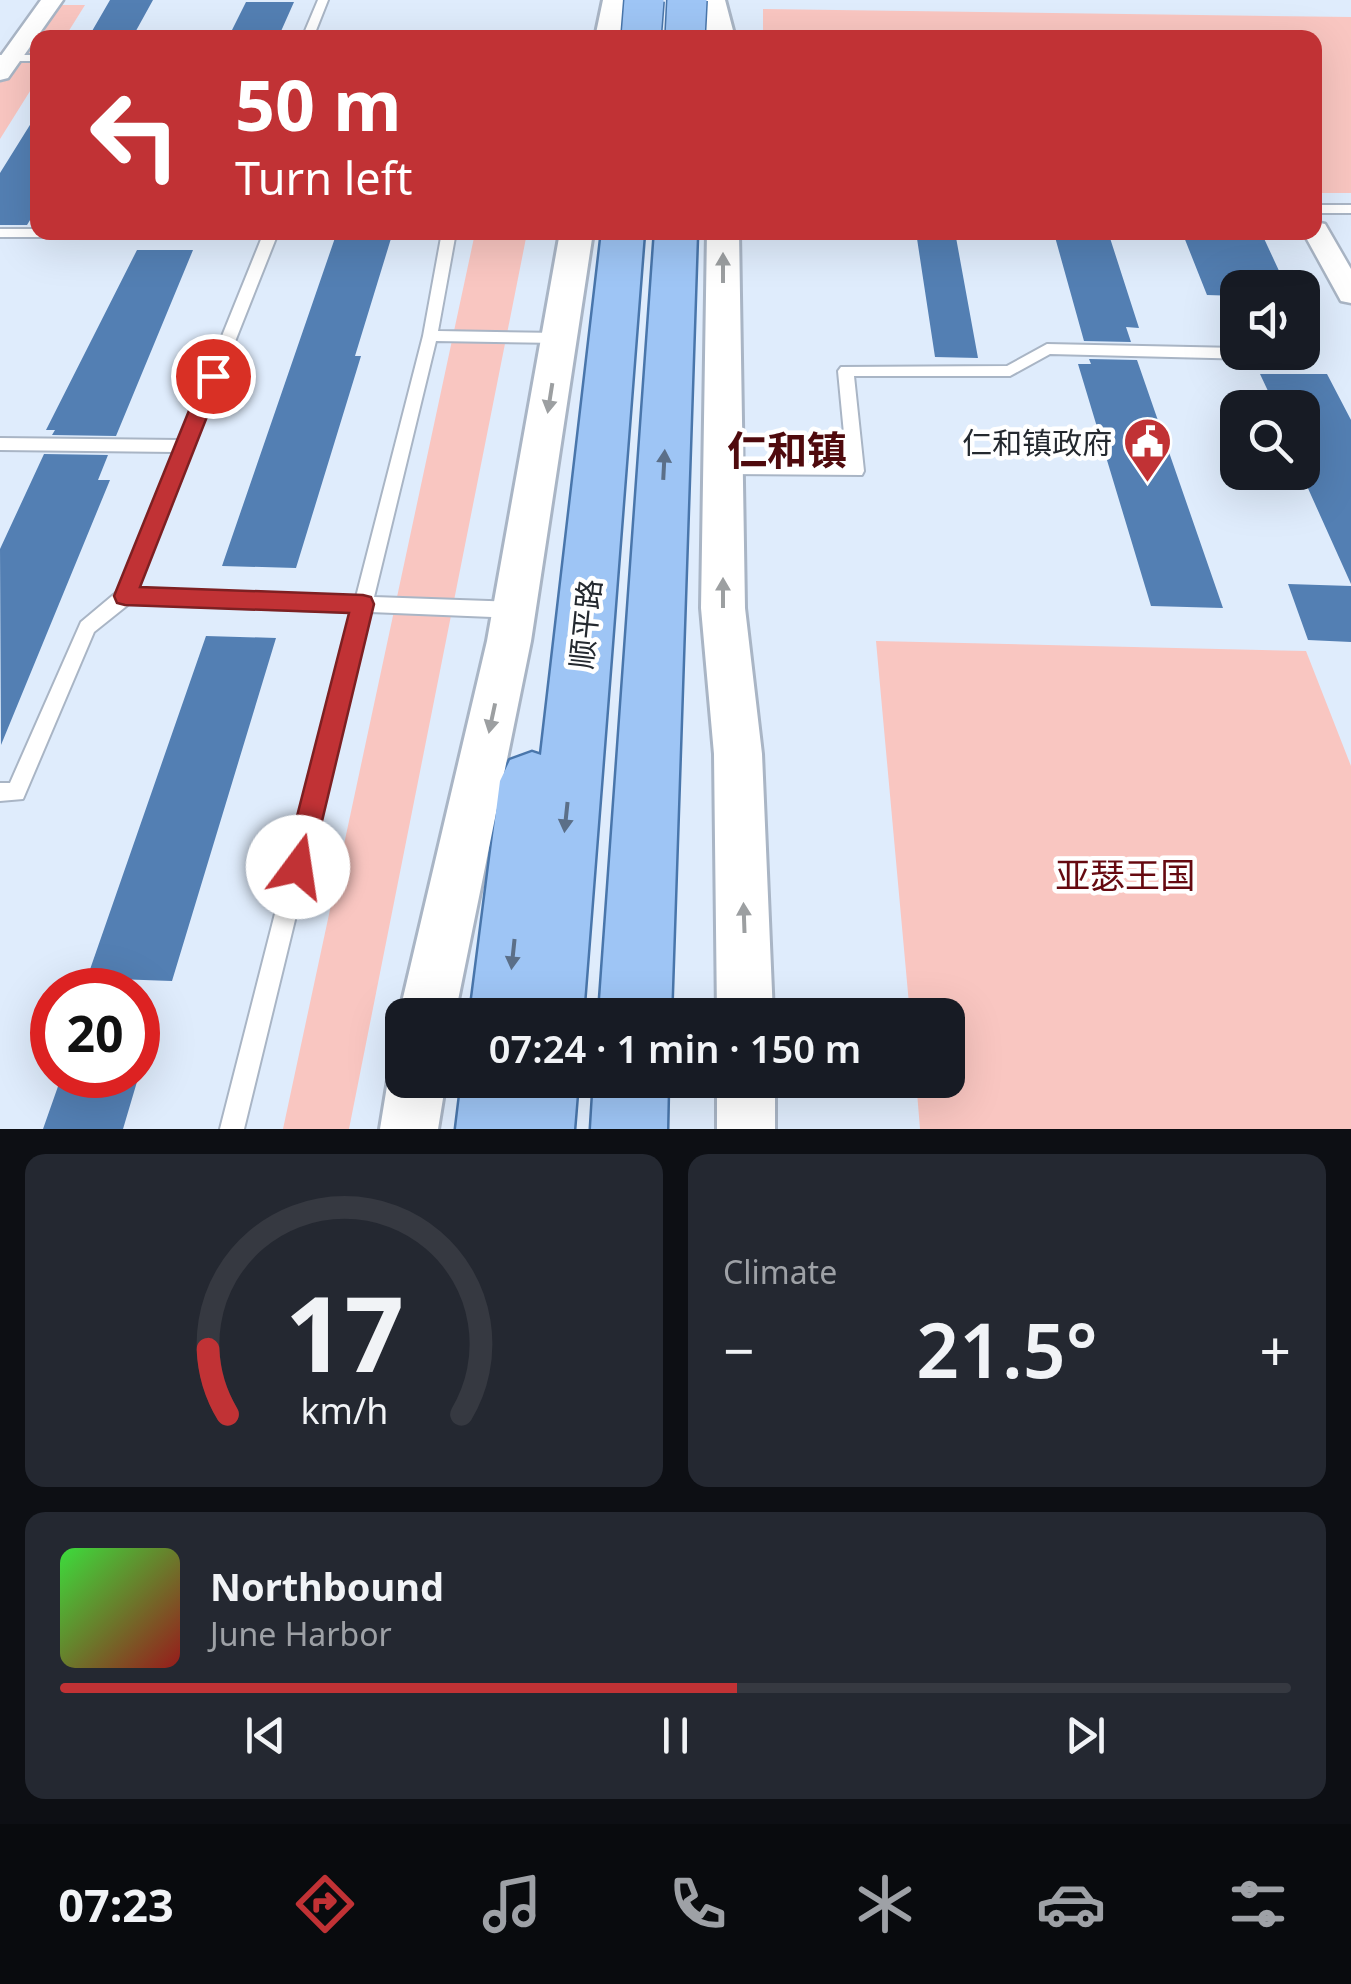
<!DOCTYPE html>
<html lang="en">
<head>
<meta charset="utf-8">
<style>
	body { margin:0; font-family:"Noto Sans","Noto Sans SC",sans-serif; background:#242831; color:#f1f3f6; height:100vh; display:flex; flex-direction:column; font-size:38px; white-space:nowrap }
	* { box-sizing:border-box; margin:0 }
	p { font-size:32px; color:#9ea1a6 }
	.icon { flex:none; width:55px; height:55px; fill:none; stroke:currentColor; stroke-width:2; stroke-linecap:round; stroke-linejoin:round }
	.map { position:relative; height:1129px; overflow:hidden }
	.details { display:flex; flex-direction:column; gap:25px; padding:25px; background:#0d0f14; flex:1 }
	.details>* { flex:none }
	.top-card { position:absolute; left:30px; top:30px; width:1292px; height:210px; border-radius:20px; box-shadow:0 10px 40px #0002; background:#c13235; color:#fff; overflow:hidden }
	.fabs { position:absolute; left:1220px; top:270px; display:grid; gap:20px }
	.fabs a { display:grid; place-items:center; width:100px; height:100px; border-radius:20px; background:#171b24; box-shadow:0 10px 40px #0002; font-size:50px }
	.speed { position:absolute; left:30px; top:968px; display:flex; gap:20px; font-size:50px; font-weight:700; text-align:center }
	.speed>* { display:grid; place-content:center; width:130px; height:130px; border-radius:50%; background:#171b24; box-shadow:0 10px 40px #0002; line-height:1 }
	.speed .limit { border:15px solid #d22; background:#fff; color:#111 }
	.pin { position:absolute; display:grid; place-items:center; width:85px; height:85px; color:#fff; margin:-42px; border:5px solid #fff; border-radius:50%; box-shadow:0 2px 10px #0007 }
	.me { position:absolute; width:110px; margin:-55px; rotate:14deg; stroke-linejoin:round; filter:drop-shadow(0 0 8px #0008) }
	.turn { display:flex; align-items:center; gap:35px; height:210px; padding:0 40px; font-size:45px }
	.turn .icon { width:130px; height:130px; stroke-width:2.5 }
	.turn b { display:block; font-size:70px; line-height:85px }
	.big { font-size:75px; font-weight:600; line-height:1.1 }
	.details .tile { flex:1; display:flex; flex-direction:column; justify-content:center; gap:15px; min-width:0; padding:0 35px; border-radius:20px; background:#242831 }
	.details .dial { align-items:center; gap:0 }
	.dial svg { height:260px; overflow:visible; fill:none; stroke:#363941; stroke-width:7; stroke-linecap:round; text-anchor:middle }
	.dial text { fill:#f1f3f6; stroke:none }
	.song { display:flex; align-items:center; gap:30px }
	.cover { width:120px; height:120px; border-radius:15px; background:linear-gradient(135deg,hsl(120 70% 55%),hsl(0 70% 35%)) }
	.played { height:10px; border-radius:5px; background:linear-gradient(90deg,#c13235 55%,#363941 55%) }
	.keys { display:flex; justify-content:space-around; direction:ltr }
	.heat { display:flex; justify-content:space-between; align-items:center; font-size:55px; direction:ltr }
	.details .tiles { flex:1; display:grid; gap:25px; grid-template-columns:1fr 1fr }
	.tile:last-child { grid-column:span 2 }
	.trip { position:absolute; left:385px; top:998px; width:580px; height:100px; border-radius:20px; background:#171b24; box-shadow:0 10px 40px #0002; font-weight:600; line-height:100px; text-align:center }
	.tabs { display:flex; height:160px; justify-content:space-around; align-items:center; background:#090b0e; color:#9ea1a6 }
	.tabs .icon { width:70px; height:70px }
	.tabs .on { color:#c13235 }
	.tabs b { font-size:45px; color:#f1f3f6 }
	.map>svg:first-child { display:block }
</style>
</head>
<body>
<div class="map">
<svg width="1351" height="1129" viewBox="0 0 1351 1129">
	<rect width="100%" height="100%" fill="#dfecfc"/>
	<path fill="#f9c6c1" d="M36,5H85L65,37L38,38L37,80L0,139V53Z
		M763,9L1351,17V193H1315V38L763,37Z
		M475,233H527L349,1129H283Z
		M876,641L1306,651L1351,766V1129H920L916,1080H948V1015H910Z"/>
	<path fill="#537fb3" d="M110,0H153L132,38H88Z
		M246,2H294L278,38H228Z
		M38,112V207L27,225H0V173Z
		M337,232H393L355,356H361L296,568L222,566Z
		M916,232H955L978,358L935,357Z
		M1182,232H1261L1287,288H1238V296L1207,295Z
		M1055,237L1110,238L1139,328L1126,327L1131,342L1084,341Z
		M137,250H193L116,436L52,435L55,430H46Z
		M1089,359L1137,360L1223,608L1151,606L1078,364H1091Z
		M1260,374H1327L1351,420V584L1302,475V408H1276Z
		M44,454L108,455L98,480H110L1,745L0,549Z
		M1288,584L1351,586V642L1308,640Z
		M206,636L276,638L172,981L87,978Z
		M62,1075H139L123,1129H43Z"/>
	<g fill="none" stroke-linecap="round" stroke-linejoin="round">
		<defs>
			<path id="service" d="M318,0H328L313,38H302Z
				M0,55H38V61H0Z
				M1315,205H1351V213H1315Z
				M0,229H38V232L278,233L137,589L356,597L423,336L442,232H456L438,331L560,333L567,338L560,343L436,341L374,597L514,602L520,605L523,610L520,615L514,618L370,612L244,1129H220L352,612L129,604L94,632L23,799L0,801V783H10L81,622L118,591L175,452L0,450V438L180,440L262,237H0Z
				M1047,344L1238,348V352H1301L1302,355L1295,360L1050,354L1010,376H854L864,471L862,475L724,474L716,468L724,462L847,465L838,371L841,367L1007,366Z"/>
			<path id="minor" d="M41,0H63L8,78L0,80V57Z
				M1315,222L1325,224L1351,269V303L1341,301L1303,232H1315Z"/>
			<path id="tertiary" d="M603,0H629L623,38H595Z
				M699,0H725L735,38H708Z
				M560,232H593L531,641L455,1015H402V1023L399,1015L487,641Z
				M707,232H739L745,608L762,754L773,1015H717L714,754L701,608Z
				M402,1057V1080H446L438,1129H380L388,1080L397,1060Z
				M717,1080H775V1129H717Z"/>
			<path id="primary" d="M602,232H644L583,1015H470L500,781L510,760L532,752L541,755Z
				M655,232H697L671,1015H599Z
				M462,1080H578L574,1129H456Z
				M594,1080H668L667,1129H591Z"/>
		</defs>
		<use href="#service" stroke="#a9b5c5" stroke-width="4"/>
		<use href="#minor" stroke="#a9b5c5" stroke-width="5"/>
		<use href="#tertiary" stroke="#a9b5c5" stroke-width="6"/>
		<use href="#primary" stroke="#4976ab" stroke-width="5"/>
		<use href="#service" fill="#fff" fill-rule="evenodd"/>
		<use href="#minor" fill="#fff" fill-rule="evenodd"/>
		<use href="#tertiary" fill="#fff" fill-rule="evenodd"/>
		<use href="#primary" fill="#9ec5f5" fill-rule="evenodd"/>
		<defs>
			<path id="primary-bridge" d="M641,38L644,0
				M685,38L687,0"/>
		</defs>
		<use href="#primary-bridge" stroke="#4976ab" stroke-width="42" stroke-linecap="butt"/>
		<use href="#primary-bridge" stroke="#9ec5f5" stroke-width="39"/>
	</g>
	<defs><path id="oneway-solid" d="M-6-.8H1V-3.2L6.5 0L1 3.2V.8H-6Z" transform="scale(2.5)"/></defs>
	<g fill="#9c9fa1">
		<use href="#oneway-solid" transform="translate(723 268) rotate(-90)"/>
		<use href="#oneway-solid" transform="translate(550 398) rotate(99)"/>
		<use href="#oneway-solid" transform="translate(723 593) rotate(-90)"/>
		<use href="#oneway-solid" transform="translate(492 718) rotate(102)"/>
		<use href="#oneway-solid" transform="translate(744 918) rotate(-92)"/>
	</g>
	<g fill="#5b6f88">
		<use href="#oneway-solid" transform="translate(664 465) rotate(-87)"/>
		<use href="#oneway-solid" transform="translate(566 817) rotate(96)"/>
		<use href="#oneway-solid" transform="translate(513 954) rotate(96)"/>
	</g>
	<path fill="#c13235" stroke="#7d2022" stroke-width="2.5" d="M213,369L223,376L140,587L363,595L371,597L374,604L311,867L307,876L298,880L288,876L284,867L349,613L125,605L117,603L114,596L203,376Z"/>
	<defs>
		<symbol id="civic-pin" viewBox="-11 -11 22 30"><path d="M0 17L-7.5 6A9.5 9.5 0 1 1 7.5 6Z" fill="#c13235" stroke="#fff"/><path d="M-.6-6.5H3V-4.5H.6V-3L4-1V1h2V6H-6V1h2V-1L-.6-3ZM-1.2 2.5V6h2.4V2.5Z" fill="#fff"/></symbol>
	</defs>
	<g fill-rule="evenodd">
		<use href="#civic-pin" x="1120" y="414" width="55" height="75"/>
	</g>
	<g text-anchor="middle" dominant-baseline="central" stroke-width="9" stroke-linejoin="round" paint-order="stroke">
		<g font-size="30" fill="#24292f" stroke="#fff" text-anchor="end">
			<text x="1112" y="442">仁和镇政府</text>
		</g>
		<g font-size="30" fill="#24292f" stroke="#fff">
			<text transform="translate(585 624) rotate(-84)">顺平路</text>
		</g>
		<g font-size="35" fill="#660910" stroke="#fff">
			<text x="1125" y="874">亚瑟王国</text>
		</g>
		<g font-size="40" font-weight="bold" fill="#4f0a0d" stroke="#fff">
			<text x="787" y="449">仁和镇</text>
		</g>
	</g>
</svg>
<div class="fabs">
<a><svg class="icon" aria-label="sound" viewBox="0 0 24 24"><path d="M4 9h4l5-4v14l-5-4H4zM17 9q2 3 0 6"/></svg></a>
<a><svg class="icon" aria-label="search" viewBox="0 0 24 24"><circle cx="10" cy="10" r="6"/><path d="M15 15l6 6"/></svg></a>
</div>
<div class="speed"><div class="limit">20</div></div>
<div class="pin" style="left:213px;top:376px;background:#d93025"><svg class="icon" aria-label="arrive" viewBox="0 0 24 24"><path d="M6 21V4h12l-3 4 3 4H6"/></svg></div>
<svg class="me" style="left:298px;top:867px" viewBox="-20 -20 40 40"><circle r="19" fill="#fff"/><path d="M0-13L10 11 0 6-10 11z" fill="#c13235"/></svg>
<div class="trip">07:24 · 1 min · 150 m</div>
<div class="top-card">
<div class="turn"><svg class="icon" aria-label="left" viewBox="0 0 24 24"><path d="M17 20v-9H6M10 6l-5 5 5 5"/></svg><div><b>50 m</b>Turn left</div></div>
</div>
</div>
<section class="details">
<div class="tiles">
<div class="tile dial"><svg viewBox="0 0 100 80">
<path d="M14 69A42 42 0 1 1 86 69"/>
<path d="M14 69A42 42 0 0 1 8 49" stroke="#c13235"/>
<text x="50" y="56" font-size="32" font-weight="700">17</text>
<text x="50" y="72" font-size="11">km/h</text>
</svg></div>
<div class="tile"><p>Climate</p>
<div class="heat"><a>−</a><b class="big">21.5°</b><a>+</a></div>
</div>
<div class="tile">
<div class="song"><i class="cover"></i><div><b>Northbound</b><p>June Harbor</p></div></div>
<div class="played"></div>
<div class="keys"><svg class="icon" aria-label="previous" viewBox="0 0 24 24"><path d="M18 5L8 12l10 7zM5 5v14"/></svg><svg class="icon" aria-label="pause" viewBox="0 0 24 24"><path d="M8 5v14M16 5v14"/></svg><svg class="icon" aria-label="next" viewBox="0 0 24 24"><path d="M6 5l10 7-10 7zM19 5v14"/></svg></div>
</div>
</div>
</section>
<nav class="tabs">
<b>07:23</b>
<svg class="icon on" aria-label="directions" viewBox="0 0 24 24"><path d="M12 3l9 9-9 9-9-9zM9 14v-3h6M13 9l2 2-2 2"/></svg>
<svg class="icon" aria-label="music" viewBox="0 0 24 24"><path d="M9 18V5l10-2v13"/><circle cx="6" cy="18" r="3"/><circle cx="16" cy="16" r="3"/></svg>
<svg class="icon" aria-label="phone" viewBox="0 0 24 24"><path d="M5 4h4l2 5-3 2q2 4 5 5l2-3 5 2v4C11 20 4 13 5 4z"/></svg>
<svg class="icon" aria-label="climate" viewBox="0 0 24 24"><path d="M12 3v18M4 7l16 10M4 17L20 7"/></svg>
<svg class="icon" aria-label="car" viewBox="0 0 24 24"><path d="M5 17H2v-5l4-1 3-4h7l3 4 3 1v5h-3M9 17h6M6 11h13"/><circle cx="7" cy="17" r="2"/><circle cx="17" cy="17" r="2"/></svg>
<svg class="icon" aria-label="filters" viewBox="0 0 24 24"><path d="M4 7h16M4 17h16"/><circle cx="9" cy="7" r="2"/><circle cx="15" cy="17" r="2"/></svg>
</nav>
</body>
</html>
